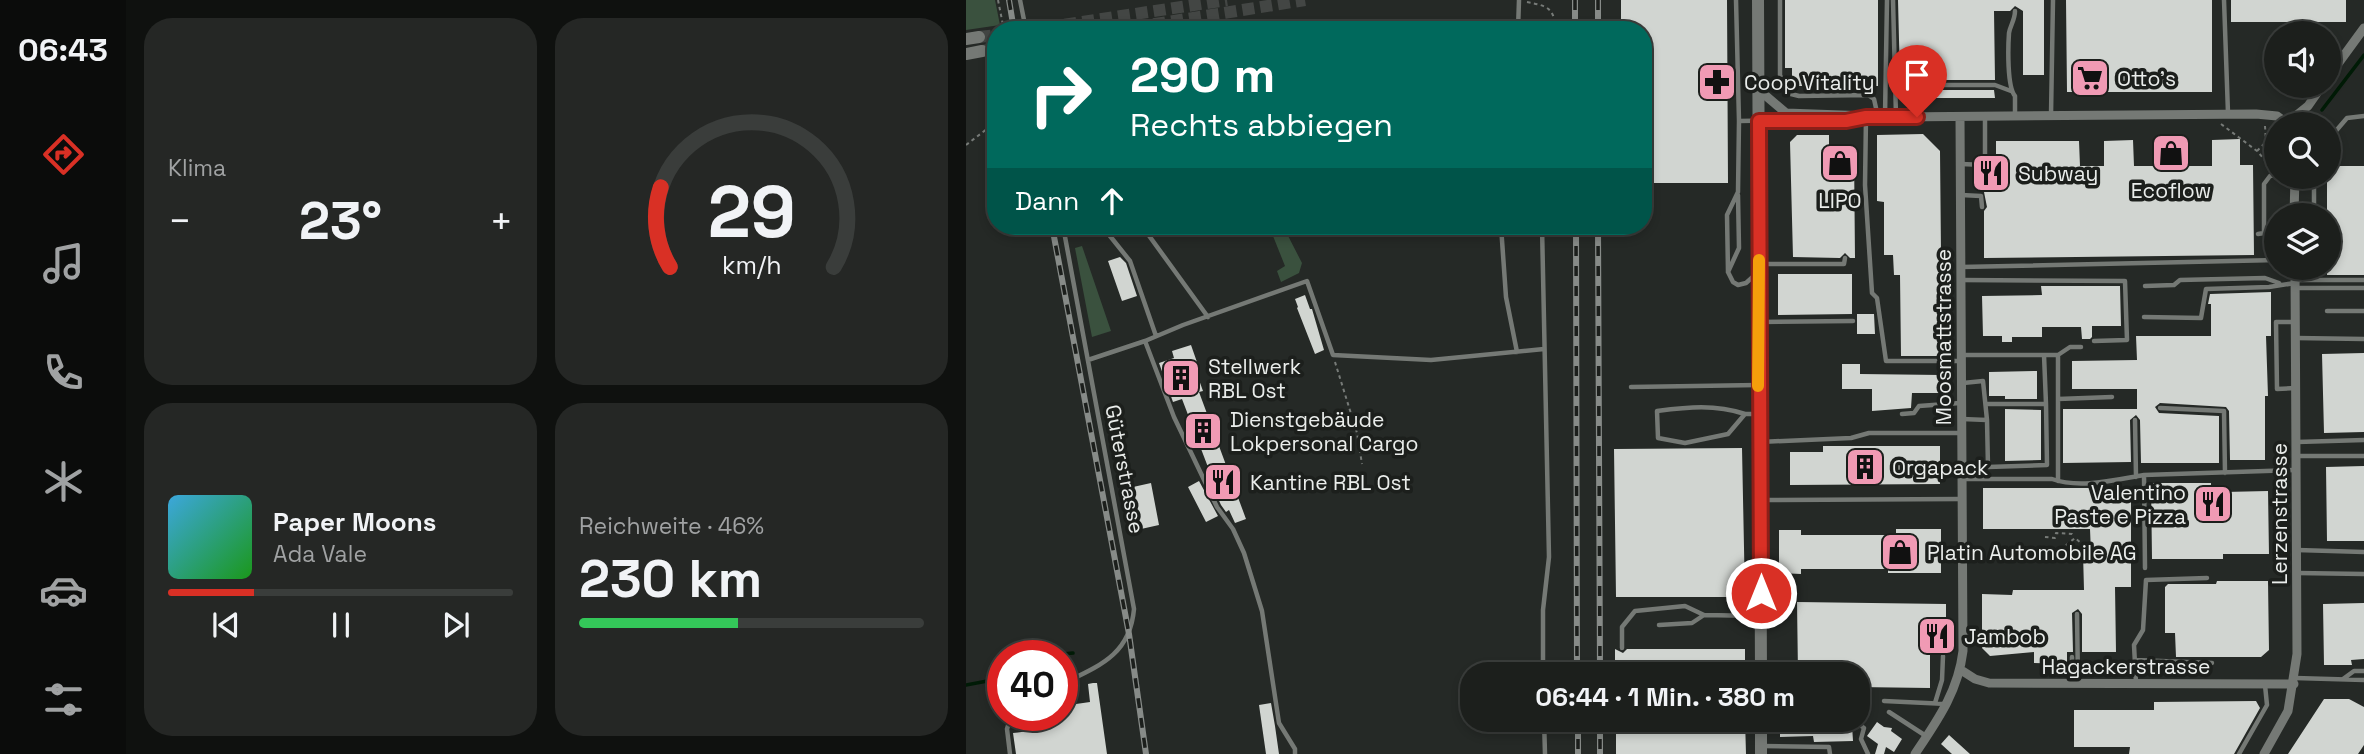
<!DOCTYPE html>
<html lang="de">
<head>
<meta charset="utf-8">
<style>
	body { margin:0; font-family:"Space Grotesk",sans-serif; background:#252725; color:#f1f3f6; height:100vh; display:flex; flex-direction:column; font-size:26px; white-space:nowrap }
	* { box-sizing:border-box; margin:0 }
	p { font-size:23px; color:#a0a2a3 }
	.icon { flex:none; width:38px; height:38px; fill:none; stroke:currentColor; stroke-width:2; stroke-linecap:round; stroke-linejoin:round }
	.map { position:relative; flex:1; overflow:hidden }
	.sheet { display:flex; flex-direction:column; gap:18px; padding:18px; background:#0f110f; width:840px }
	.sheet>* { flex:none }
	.top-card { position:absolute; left:21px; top:21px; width:665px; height:214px; border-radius:28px; box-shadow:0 4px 10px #0003,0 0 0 2px #3a3d3b; background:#00695c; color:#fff; overflow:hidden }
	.fabs { position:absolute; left:1298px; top:21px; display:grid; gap:14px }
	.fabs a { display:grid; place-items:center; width:77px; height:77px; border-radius:50%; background:#1c1f1c; box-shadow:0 4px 10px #0003,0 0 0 2px #3a3d3b; font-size:35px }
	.speed { position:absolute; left:21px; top:640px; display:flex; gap:14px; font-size:35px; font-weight:700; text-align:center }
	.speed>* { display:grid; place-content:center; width:91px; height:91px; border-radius:50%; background:#1c1f1c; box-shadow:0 4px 10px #0003,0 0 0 2px #3a3d3b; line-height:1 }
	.speed .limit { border:10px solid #d22; background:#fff; color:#111 }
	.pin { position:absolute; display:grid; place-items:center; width:60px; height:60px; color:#fff; margin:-72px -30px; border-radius:50% 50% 50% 0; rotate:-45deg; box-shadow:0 0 7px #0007 }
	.pin .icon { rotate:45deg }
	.me { position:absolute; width:77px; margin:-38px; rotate:0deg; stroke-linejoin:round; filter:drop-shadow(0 0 5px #0008) }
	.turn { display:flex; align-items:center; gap:24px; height:147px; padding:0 28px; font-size:32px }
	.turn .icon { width:91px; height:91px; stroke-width:2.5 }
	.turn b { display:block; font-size:49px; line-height:60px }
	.then { display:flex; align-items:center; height:66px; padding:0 28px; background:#0003; gap:14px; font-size:26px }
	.big { font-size:52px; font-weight:700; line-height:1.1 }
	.sheet .card { flex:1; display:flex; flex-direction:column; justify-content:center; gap:10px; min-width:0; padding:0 24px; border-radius:28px; background:#252725 }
	.sheet .dial { align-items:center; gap:0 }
	.dial svg { height:182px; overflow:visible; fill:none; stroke:#3a3d3b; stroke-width:7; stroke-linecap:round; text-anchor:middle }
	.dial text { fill:#f1f3f6; stroke:none }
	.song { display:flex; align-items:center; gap:21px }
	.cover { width:84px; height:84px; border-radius:10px; background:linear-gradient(135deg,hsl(200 70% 55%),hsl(120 70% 35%)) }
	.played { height:7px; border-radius:4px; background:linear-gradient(90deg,#d93025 25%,#3a3d3b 25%) }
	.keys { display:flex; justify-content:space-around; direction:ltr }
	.heat { display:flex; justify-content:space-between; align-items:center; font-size:38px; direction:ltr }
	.charge { height:10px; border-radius:5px; background:linear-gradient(90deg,#34c759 46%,#3a3d3b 0) }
	.sheet .tiles { flex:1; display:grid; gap:18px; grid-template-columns:repeat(2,1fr) }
	.trip { position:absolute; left:494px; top:662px; width:410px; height:70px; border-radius:28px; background:#1c1f1c; box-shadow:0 4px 10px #0003,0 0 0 2px #3a3d3b; font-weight:700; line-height:70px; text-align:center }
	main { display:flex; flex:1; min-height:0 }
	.dock { display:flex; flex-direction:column; width:126px; justify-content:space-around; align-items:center; background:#0b0c0b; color:#a0a2a3 }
	.dock .icon { width:49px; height:49px }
	.dock .active { color:#d93025 }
	.dock b { font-size:32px; color:#f1f3f6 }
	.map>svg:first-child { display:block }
</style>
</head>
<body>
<main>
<nav class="dock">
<b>06:43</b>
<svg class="icon active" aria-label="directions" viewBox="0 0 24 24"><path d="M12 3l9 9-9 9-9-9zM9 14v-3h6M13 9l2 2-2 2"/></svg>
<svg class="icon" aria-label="music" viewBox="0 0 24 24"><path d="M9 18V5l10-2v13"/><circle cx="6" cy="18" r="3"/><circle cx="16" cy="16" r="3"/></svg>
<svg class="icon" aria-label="phone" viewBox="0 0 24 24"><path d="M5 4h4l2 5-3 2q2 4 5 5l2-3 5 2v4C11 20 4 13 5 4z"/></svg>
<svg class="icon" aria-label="climate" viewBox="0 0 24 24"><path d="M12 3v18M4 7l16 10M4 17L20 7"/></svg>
<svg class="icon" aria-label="car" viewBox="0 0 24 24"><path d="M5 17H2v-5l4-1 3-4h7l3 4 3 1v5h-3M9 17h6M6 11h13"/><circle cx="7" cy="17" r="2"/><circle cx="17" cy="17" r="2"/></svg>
<svg class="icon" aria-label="filters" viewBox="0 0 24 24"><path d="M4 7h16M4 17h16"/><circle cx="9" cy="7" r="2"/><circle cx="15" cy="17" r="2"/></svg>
</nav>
<section class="sheet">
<div class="tiles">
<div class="card"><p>Klima</p>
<div class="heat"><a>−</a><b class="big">23°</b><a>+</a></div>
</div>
<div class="card dial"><svg viewBox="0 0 100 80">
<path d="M14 69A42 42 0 1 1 86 69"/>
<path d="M14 69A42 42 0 0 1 10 34" stroke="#d93025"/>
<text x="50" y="56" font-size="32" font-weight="700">29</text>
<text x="50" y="72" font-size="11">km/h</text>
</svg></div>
<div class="card">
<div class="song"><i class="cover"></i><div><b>Paper Moons</b><p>Ada Vale</p></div></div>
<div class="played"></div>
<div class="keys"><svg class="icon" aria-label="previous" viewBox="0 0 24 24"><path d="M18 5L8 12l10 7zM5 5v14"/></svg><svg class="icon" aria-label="pause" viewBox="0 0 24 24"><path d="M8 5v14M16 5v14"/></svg><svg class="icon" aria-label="next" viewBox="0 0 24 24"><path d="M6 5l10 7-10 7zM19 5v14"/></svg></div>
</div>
<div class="card"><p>Reichweite · 46%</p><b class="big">230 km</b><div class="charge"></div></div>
</div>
</section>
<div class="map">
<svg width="1398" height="754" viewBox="0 0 1398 754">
	<rect width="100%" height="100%" fill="#252926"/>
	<path fill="#3a513e" d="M0,0H29L34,25L0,30Z
		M303,226H317L336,263L333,273L315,282L311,271L319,266Z
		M116,246L145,331L126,337L109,248Z"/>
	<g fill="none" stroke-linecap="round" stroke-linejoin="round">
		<path stroke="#001b06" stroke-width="3.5" d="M1356,110L1398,55
			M78,656L107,653
			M0,685L37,678"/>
	</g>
	<path fill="#d1d5d1" d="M655,0H761L762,183H677V30H655Z
		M819,0H912V86H826V68H819Z
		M932,0H1078V75H1057V11L1049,6L1044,11H1028L1029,80H934Z
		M1100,0H1246V92H1101Z
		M1265,0H1380V22H1265Z
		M934,90H1028L1029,98H934Z
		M957,134L974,151L976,356H935L934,275H928L927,255H918V202L911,201V135Z
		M831,135H863V150L888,151L889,258H884L879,253L874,258L827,257L824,142Z
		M1274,139V165H1287L1288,255L1018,258V211L1021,207L1018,192L1017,170L1030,167V141H1113L1114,166H1138V141L1167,140L1168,166H1192V141L1220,140L1221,166H1246V140Z
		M1363,166H1398V275H1361V268H1363V215H1361V177H1363Z
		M154,257L160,263L171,296L156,301L142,261Z
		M812,274H886V314L812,315Z
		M1075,286H1154L1155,326H1126V337L1124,339H1116L1115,327H1076V337H1046V342H1036V336H1017L1016,296L1076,295Z
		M1305,292V336H1300L1302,396H1299V460H1264L1263,411L1260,407L1194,403L1189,407L1193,413L1253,416V463H1175L1174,420L1170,415L1164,420L1165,462L1097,463V409H1171V389H1106V361L1171,360L1170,336H1245V304H1242L1244,294Z
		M339,295L344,309H346L358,350L349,354L331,308L332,307L329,299Z
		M891,314H908L909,334H891Z
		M225,345L232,365L228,366L237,391L233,392L280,519L269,523L263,510L260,512L255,505L242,477L245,475L216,399L207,402L193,363L208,358L206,351Z
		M1398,353V432L1358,433L1356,354Z
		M876,364H894V374L975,375V393H946L945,408L906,411V389H876Z
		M1071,371V399H1039V396H1023V372Z
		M1039,409L1075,410V460L1039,461Z
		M857,446H974V484L824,485V452H857Z
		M776,448L779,597H650L648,449Z
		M1398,466V541H1361L1360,467Z
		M233,481L252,516L240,522L222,487Z
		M185,483L193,525L175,529L167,487Z
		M1185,483H1245V487H1258V492L1302,491L1303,554H1257V559H1186Z
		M1017,488H1165V587H1149L1150,652H1116V614L1112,609L1106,613L1107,652H1101V664L1068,663V652L1024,656L1016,648V594L1046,595L1047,590H1118L1117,553H1125L1124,529H1017Z
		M930,529H975V573H922V569H835V574L813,573V530H835V535H930Z
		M1251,581H1302L1303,650L1295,657H1210L1209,633H1199V587L1202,584H1250Z
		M831,602L980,604V646H964V688L891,687V674H832Z
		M1398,603V659L1385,660L1386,665H1358L1357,604Z
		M649,649L657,653L661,649H779V674H649Z
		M127,683H131L141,754H50L47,733L63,731L61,716H96V706L124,702L122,684Z
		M1358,699H1383L1398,707V745L1392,754H1322Z
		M1290,701L1294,708L1268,754H1163L1164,747H1108V710H1188V702Z
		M305,703L309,726L313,754H300L293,705Z
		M650,719H779L780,754H650Z
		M814,719H871V726L886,725L887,741L848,742L847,736L814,737Z
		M911,722L918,727L926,728L925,731L936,739L928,752L920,747L918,754H909L912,744L901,736Z
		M983,735L1004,754H986L975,744Z"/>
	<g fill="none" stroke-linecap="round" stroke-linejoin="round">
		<path stroke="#434644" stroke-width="12" stroke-dasharray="12 6" stroke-linecap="butt" d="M63,30L261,0
			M152,30L339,0
			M13,37L30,35
			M16,51L30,49"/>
		<path stroke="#777b78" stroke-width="2" stroke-dasharray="3.5 3.5" stroke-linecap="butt" d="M32,0L38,30
			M561,2C581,6 588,7 590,30
			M1255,124L1291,151L1306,168
			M1299,126L1300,142H1311
			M0,145L30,122
			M1291,151L1299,143
			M369,362L391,433L396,464
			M1079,537L1089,538L1090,533L1106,534L1108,537
			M1089,554L1109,538L1115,543V560L1090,561"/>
		<path stroke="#757975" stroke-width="4.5" d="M54,0L60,30
			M770,0L773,121
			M814,0V75L821,93L833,96L902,95L908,99L912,117
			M927,0L930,116
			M1258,0L1262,113
			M552,30L553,0
			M927,82L932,85H1029L1045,91
			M1049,115V96C1041,87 1042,47 1043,33C1044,26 1049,20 1049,11
			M1085,115L1087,0
			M919,116L921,0
			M900,117L899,185L906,293L911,298L920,361H995
			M1363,139L1381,118L1398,116
			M995,164L1019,165V117
			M995,195L1015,196L1016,207
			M1348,215V177
			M176,226L242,317
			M535,226L540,297L551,352
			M576,226L583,557L577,610V674
			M1292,234L1298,233V184L1304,176L1311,175
			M144,236L164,261L190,336
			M794,264H878L879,258
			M995,267L1311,260
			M762,272L773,248L772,195
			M790,274L780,283L772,285L767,282L762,272L761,215L772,192L773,121L889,119
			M995,280L1159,281L1161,340L1128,341
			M1330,280H1398
			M1348,280V268
			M1179,286L1208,285L1214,280L1299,278L1313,283
			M1329,288H1398
			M1361,311H1398
			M1178,317L1235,318L1240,289L1303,287L1329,283
			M794,322L887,321
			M1328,322H1310L1311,389L1329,388
			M1330,338L1398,339
			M179,341L217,325L341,281L367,355L465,360L578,349
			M995,355H1092V481
			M1078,355L1080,404
			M1092,355L1104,347H1115
			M122,360L179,341L208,417L251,507L267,529L278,553L296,611L313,723L329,749V754
			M997,383L1017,381L1021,420
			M665,387L792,385
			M1092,399L1146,397
			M1194,408L1258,411L1259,473
			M779,414C749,404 722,407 691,411L692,438L719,443L762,434L779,414H792
			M936,414L948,413L953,406L994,403
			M996,419L1021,420L1022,467L1081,465L1080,404H1020
			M1169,420L1170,477
			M794,442L885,438L903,433H995
			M1331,442L1398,440
			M1330,456H1398
			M998,479H1086C1114,489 1148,480 1178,475
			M795,500L996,499
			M1331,550L1398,552
			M1179,568L1178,475L1329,470
			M1331,573L1398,574
			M1111,614L1112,682
			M693,625L726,623L738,615L794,616
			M656,648V627L669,611L719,606L738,615
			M1106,657V683
			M1169,660L1246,663
			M1329,678L1398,680
			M1377,679L1388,671H1398
			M1170,683L1168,645L1177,630L1180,580L1241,578
			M96,684C133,666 164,655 168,609L97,226
			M918,701L981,704
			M969,703L976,680L977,656
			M923,712L960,736
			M578,719L579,754
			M886,719L898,728L895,739L902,754
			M796,746L863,747L864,754
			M44,754L41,729L45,716
			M1273,754L1301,705L1299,685"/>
		<path stroke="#757975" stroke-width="9" d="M1363,76L1398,28
			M793,90L820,113L930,117L1290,114L1311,116L1322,124
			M1321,123L1342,106L1356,86
			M1328,215L1329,177
			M995,670L1009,679L1023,683L1328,684
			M949,754C971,721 992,692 997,651L994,117
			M1298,754L1322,711L1331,654L1329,268"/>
		<path stroke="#757975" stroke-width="12" d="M792,0L795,674
			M0,39L13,37
			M0,54L16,51
			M795,719V754"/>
		<defs>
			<path id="rail" d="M43,0L48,30
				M609,0V30
				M632,0V30
				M86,226L163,634L180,754
				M610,226L611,674
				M632,226L634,674
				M612,719V754
				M634,719V754"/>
		</defs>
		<use href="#rail" stroke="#878b88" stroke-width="6"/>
		<use href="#rail" stroke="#1c1f1c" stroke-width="3.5" stroke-dasharray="10" stroke-linecap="butt"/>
	</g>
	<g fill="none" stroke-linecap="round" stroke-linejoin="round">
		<defs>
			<path id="route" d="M795,593L793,121H880L900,117H951"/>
		</defs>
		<use href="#route" stroke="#8d1f18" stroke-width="18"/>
		<use href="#route" stroke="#d93025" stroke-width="12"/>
		<path stroke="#f59e0b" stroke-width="12" d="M792,386L793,260"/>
	</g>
	<defs>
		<symbol id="supermarket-square" viewBox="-11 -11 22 22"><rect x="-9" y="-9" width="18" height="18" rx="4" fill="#f09ab4" stroke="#1c1f1c"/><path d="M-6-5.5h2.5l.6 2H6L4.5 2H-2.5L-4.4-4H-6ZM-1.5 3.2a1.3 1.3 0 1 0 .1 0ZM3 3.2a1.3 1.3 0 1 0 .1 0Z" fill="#111"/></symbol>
		<symbol id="pharmacy-square" viewBox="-11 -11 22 22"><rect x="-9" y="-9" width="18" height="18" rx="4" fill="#f09ab4" stroke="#1c1f1c"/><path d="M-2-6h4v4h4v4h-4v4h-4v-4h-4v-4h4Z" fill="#111"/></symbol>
		<symbol id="shop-square" viewBox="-11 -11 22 22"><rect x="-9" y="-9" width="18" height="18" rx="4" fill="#f09ab4" stroke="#1c1f1c"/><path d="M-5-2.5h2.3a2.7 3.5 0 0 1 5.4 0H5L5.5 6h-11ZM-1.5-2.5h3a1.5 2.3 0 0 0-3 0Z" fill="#111"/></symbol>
		<symbol id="restaurant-square" viewBox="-11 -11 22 22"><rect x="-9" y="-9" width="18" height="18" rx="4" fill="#f09ab4" stroke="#1c1f1c"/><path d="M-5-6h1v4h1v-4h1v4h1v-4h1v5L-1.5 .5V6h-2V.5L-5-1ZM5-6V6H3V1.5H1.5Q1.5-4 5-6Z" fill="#111"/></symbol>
		<symbol id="building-square" viewBox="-11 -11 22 22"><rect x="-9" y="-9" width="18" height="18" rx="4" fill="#f09ab4" stroke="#1c1f1c"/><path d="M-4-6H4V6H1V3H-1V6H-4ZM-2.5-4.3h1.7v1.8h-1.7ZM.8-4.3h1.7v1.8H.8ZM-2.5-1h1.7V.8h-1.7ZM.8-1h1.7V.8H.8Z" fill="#111"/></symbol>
	</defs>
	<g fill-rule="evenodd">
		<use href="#supermarket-square" x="1102" y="56" width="44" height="44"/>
		<use href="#pharmacy-square" x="729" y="60" width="44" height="44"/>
		<use href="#shop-square" x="1183" y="131" width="44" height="44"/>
		<use href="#shop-square" x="852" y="141" width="44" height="44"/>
		<use href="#restaurant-square" x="1003" y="151" width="44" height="44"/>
		<use href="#building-square" x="193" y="356" width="44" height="44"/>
		<use href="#building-square" x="215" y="409" width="44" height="44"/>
		<use href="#building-square" x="877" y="445" width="44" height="44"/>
		<use href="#restaurant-square" x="235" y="460" width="44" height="44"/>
		<use href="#restaurant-square" x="1225" y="482" width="44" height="44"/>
		<use href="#shop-square" x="912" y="530" width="44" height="44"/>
		<use href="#restaurant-square" x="949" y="614" width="44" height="44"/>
	</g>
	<g text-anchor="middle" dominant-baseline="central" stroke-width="7" stroke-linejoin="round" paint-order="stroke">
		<g font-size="21" fill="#eaedeb" stroke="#1c1f1c" text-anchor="start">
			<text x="1151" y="78">Otto's</text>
			<text x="778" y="82">Coop Vitality</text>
			<text x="1052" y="173">Subway</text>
			<text x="1205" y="190" text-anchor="middle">Ecoflow</text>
			<text x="874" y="200" text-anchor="middle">LIPO</text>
			<text x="242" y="366">Stellwerk<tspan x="242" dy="24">RBL Ost</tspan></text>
			<text x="264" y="419">Dienstgebäude<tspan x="264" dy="24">Lokpersonal Cargo</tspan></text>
			<text x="926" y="467">Orgapack</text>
			<text x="284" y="482">Kantine RBL Ost</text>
			<text x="1220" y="492" text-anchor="end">Valentino<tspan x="1220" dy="24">Paste e Pizza</tspan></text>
			<text x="961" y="552">Platin Automobile AG</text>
			<text x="998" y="636">Jambob</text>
		</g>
		<g font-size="21" fill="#eaedeb" stroke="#1c1f1c">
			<text transform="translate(977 337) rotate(-90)">Moosmattstrasse</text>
			<text transform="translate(159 469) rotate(79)">Güterstrasse</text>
			<text transform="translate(1313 514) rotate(-90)">Lerzenstrasse</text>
			<text x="1160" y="666">Hagackerstrasse</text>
		</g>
	</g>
</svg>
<div class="fabs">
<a><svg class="icon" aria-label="sound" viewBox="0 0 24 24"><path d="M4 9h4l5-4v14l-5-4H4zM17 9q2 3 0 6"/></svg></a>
<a><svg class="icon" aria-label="search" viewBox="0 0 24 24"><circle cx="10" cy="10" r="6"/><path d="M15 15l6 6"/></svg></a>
<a><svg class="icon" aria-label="layers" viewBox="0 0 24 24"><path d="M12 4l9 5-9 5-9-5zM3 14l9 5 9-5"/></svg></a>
</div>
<div class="speed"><div class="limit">40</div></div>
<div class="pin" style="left:951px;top:117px;background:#d93025"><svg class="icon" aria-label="arrive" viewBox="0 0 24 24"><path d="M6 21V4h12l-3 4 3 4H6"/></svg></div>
<svg class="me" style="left:795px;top:593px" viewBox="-20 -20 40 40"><circle r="17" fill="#d93025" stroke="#fff" stroke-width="3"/><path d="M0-11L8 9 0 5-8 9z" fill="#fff"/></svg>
<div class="trip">06:44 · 1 Min. · 380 m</div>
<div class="top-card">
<div class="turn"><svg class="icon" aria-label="right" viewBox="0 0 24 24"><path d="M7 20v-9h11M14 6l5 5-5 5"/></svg><div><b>290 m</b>Rechts abbiegen</div></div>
<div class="then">Dann<svg class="icon" aria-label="ahead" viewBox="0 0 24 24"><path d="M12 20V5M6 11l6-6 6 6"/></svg></div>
</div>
</div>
</main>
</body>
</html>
